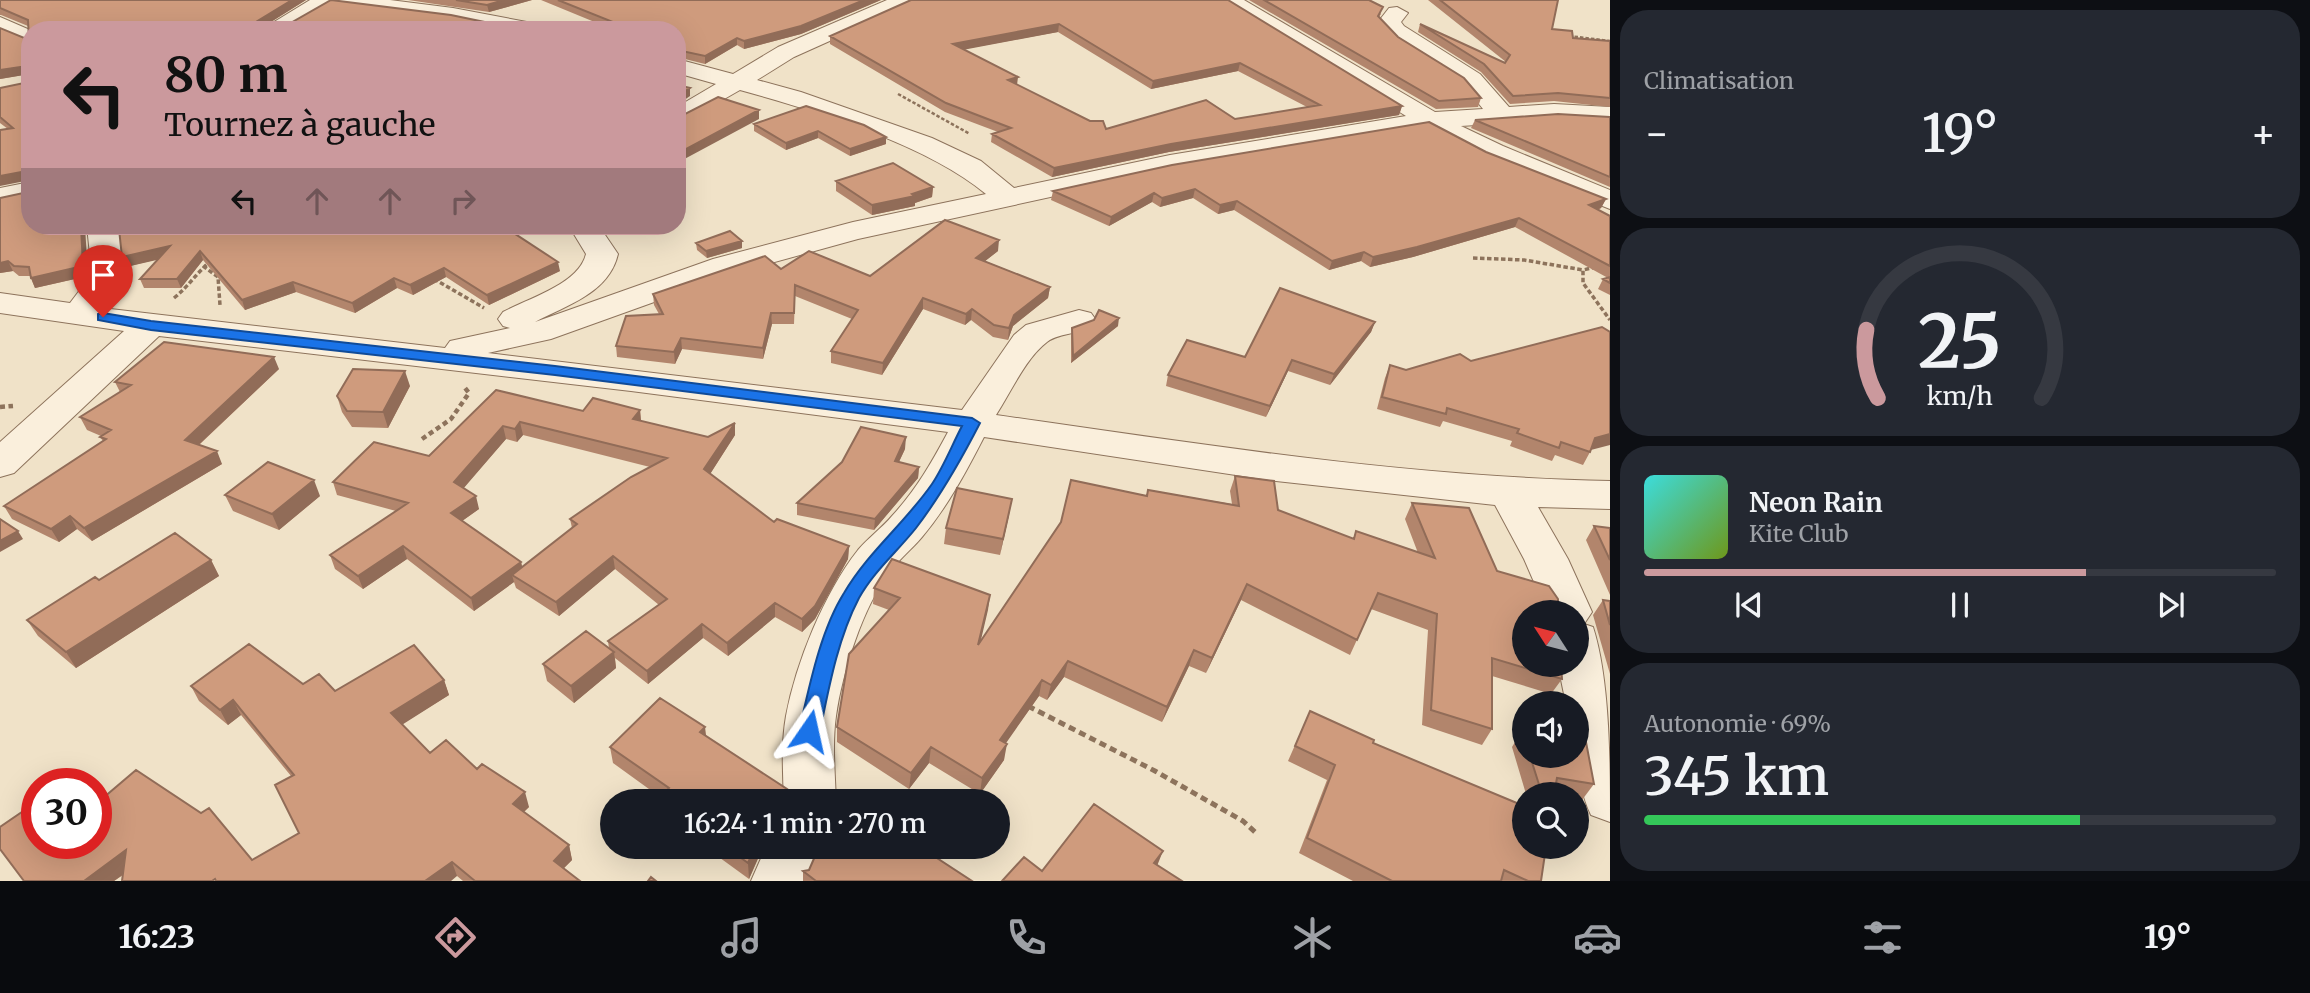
<!DOCTYPE html>
<html lang="fr">
<head>
<meta charset="utf-8">
<style>
	body { margin:0; font-family:Merriweather,serif; background:#242831; color:#f1f3f6; height:100vh; display:flex; flex-direction:column; font-size:26px; white-space:nowrap }
	* { box-sizing:border-box; margin:0 }
	p { font-size:23px; color:#9ea1a6 }
	.icon { flex:none; width:38px; height:38px; fill:none; stroke:currentColor; stroke-width:2; stroke-linecap:round; stroke-linejoin:round }
	.map { position:relative; flex:1; overflow:hidden }
	.details { display:flex; flex-direction:column; gap:10px; padding:10px; background:#0d0f14; width:700px }
	.details>* { flex:none }
	.guide { position:absolute; left:21px; top:21px; width:665px; height:214px; border-radius:28px; box-shadow:0 7px 28px #0002; background:#cb999d; color:#111; overflow:hidden }
	.needle { width:46px; rotate:306deg }
	.fabs { position:absolute; left:1512px; top:600px; display:grid; gap:14px }
	.fabs a { display:grid; place-items:center; width:77px; height:77px; border-radius:50%; background:#171b24; box-shadow:0 7px 28px #0002; font-size:35px }
	.speed { position:absolute; left:21px; top:768px; display:flex; gap:14px; font-size:35px; font-weight:700; text-align:center }
	.speed>* { display:grid; place-content:center; width:91px; height:91px; border-radius:50%; background:#171b24; box-shadow:0 7px 28px #0002; line-height:1 }
	.speed .limit { border:10px solid #d22; background:#fff; color:#111 }
	.pin { position:absolute; display:grid; place-items:center; width:60px; height:60px; color:#fff; margin:-72px -30px; border-radius:50% 50% 50% 0; rotate:-45deg; box-shadow:0 0 7px #0007 }
	.pin .icon { rotate:45deg }
	.me { position:absolute; width:77px; margin:-38px; rotate:11deg; stroke-linejoin:round; filter:drop-shadow(0 0 5px #0008) }
	.turn { display:flex; align-items:center; gap:24px; height:147px; padding:0 28px; font-size:32px }
	.turn .icon { width:91px; height:91px; stroke-width:2.5 }
	.turn b { display:block; font-size:49px; line-height:60px }
	.lanes { display:flex; align-items:center; height:66px; padding:0 28px; background:#0003; justify-content:center; gap:35px; direction:ltr }
	.lanes .off { opacity:.35 }
	.big { font-size:52px; font-weight:600; line-height:1.1 }
	.details .card { flex:1; display:flex; flex-direction:column; justify-content:center; gap:10px; min-width:0; padding:0 24px; border-radius:28px; background:#242831 }
	.details .dial { align-items:center; gap:0 }
	.dial svg { height:182px; overflow:visible; fill:none; stroke:#363941; stroke-width:7; stroke-linecap:round; text-anchor:middle }
	.dial text { fill:#f1f3f6; stroke:none }
	.song { display:flex; align-items:center; gap:21px }
	.cover { width:84px; height:84px; border-radius:10px; background:linear-gradient(135deg,hsl(180 70% 55%),hsl(80 70% 35%)) }
	.played { height:7px; border-radius:4px; background:linear-gradient(90deg,#cb999d 70%,#363941 70%) }
	.keys { display:flex; justify-content:space-around; direction:ltr }
	.heat { display:flex; justify-content:space-between; align-items:center; font-size:38px; direction:ltr }
	.charge { height:10px; border-radius:5px; background:linear-gradient(90deg,#34c759 69%,#363941 0) }
	.trip { position:absolute; left:600px; top:789px; width:410px; height:70px; border-radius:35px; background:#171b24; box-shadow:0 7px 28px #0002; font-weight:600; line-height:70px; text-align:center }
	.menu { display:flex; height:112px; justify-content:space-around; align-items:center; background:#090b0e; color:#9ea1a6 }
	.menu .icon { width:49px; height:49px }
	.menu .current { color:#cb999d }
	.menu b { font-size:32px; color:#f1f3f6 }
	main { display:flex; flex:1; min-height:0 }
	.map>svg:first-child { display:block }
</style>
</head>
<body>
<main>
<div class="map">
<svg width="1610" height="881" viewBox="0 0 1610 881">
	<rect width="100%" height="100%" fill="#f0e2c8"/>
	<g fill="none" stroke-linecap="round" stroke-linejoin="round">
		<defs>
			<path id="minor" d="M310,0H390L453,8L532,23L543,30H498L453,20L332,5L288,30H261Z
				M887,0H915L912,4L794,57L757,80L801,92L932,138L981,161L1014,188L1170,155L1406,116L1219,0H1244L1435,112L1483,109L1463,84L1397,43L1378,22L1389,8L1397,7L1408,13L1401,22L1404,26L1480,74L1509,107L1554,104L1610,107V123L1554,120L1461,126L1503,146L1610,190V209L1483,158L1426,128L1170,171L858,239L735,273L551,339L488,353L962,410L1014,335L1026,325L1079,310L1091,313L1096,320C1085,336 1061,331 1047,342C1025,359 1011,392 996,415C1200,444 1404,477 1610,481V509L1538,507L1568,559L1592,612L1584,624L1593,627C1610,680 1610,764 1610,822L1591,815C1574,779 1577,743 1577,704H1566L1558,665H1577V612H1547L1524,559L1495,505L1276,481L984,437C966,472 948,506 922,537C912,549 899,559 890,572C863,606 842,673 836,716C832,744 835,773 836,802H784C783,773 781,744 786,716C796,663 824,593 858,550C868,538 882,528 892,516C916,490 932,462 948,432L631,391L159,336L14,473L0,477V442L124,331L0,313V293L70,303L92,274L87,226H117C127,264 128,277 102,308L445,348L450,341L510,328L503,326L498,319L503,312C529,298 579,284 586,254L569,226H599L618,254C609,293 567,305 535,322L713,259L853,222L986,194C926,144 816,111 740,90L677,126V107L716,84L677,73V59L733,74L778,47Z
				M0,17L30,30V46L0,33Z
				M30,182V199L0,206V188Z
				M766,847H821L807,881H751Z"/>
		</defs>
		<use href="#minor" stroke="#8d735c" stroke-width="2"/>
		<path stroke="#8d735c" stroke-width="2.5" stroke-dasharray="3.5 2" stroke-linecap="butt" d="M1569,36L1610,41
			M898,94L970,134"/>
		<path stroke="#8d735c" stroke-width="3.5" stroke-dasharray="4.5 2.5" stroke-linecap="butt" d="M1473,258L1524,260L1583,270
			M203,266L218,277L220,305
			M1596,267L1583,270V283L1610,320
			M434,279L484,308
			M174,298C190,285 197,272 211,261"/>
		<path stroke="#8d735c" stroke-width="4.5" stroke-dasharray="5 3.5" stroke-linecap="butt" d="M0,407L13,406
			M422,439L451,419L469,393L465,388"/>
		<path stroke="#8d735c" stroke-width="5" stroke-dasharray="7 4.5" stroke-linecap="butt" d="M1028,706L1155,771L1243,821L1256,833"/>
		<use href="#minor" fill="#faefdc" fill-rule="evenodd"/>
	</g>
	<path fill="#b2856c" fill-rule="evenodd" d="M0,0H306L266,25H499L30,30L88,276L35,288L30,276H19L13,271L0,273V198L28,192V181L8,129L0,123V88L29,82V74L0,79V28L29,40L28,26L1,15H0Z
		M408,0H532L489,12Z
		M541,0H881L801,34L744,49L737,45L705,64L677,57V30H614Z
		M1228,0L1402,106L1399,115L1169,152L1052,177L991,142L992,134L998,132L945,112L830,44V36ZM1058,32L1151,89L1238,71L1307,107L1235,119L1106,129L1017,85L964,49Z
		M1249,0H1369L1381,14L1379,17L1398,37L1481,98L1478,107L1436,109Z
		M1428,0H1558L1552,29L1573,38L1610,41V107L1554,101L1510,104L1481,72L1418,32L1420,24L1505,63L1506,62Z
		M806,106L886,144L850,156L818,138L786,150L754,131V124Z
		M1610,117V187L1471,128L1475,120Z
		M1486,152L1606,199L1601,208L1598,210L1610,216V295L1598,289L1603,279L1608,278L1515,227L1413,257L1370,267L1361,261L1329,270L1234,210L1218,214L1193,198L1160,207L1152,202L1109,226L1051,200L1053,191Z
		M836,181L933,187L932,197L915,203V206L872,215L836,191Z
		M237,226L271,232L560,271L489,305L446,277L413,295L397,288L355,313L296,292L245,310L203,260L181,288H144L140,279L158,259L126,267L119,229Z
		M696,243L742,248L707,258L697,250Z
		M998,251L985,261L1050,287L1048,298L1013,326L1008,340L993,337L971,320L965,325L923,309L882,375L831,363V351L852,319L795,296L794,324H772L763,359L682,349L675,364L617,357L616,346L659,314L654,305L653,294L781,269L870,276Z
		M1375,322L1371,332L1330,385L1288,371L1266,417L1166,386L1168,375L1245,357Z
		M1118,326L1071,363V336L1072,328Z
		M1390,365L1591,450L1590,452L1583,465L1555,455L1552,461L1510,446L1512,441L1443,421L1440,427L1377,409L1385,378Z
		M279,369L199,445L222,464L92,541L77,529L59,542L12,519L4,506L103,441L100,437L101,436L87,430L80,417L120,392L115,382Z
		M410,386L388,428L352,427L342,412L337,396Z
		M496,390L583,411L640,410L641,421L708,437L735,435L710,474L774,522L849,546L848,559L815,619L802,632L775,617L728,656L703,638L648,684L615,658L616,668L574,703L547,681L543,664L609,649L608,641L659,605L615,569L559,616L516,588L514,582L474,611L407,559L363,589L335,569L330,555L396,511L337,495L333,482L429,456ZM523,435L650,467L570,519L572,528L522,567L521,562L462,521L479,509L463,488L506,439L517,442Z
		M905,449L899,462L919,467L918,478L874,530L797,515V503Z
		M1235,476L1278,510L1353,539L1356,531L1418,553L1405,519L1412,503L1497,571L1562,679L1551,694L1492,676V729L1482,745L1422,725L1428,630L1371,609L1350,655L1241,600L1206,673L1189,666L1162,722L1064,677L1047,700L1039,696L1005,743L1004,760L980,794L929,763L909,789L837,742V727L889,610L873,604L874,588L990,595L980,642L1146,496L1148,490L1232,504L1230,491Z
		M225,495L320,496L279,530L233,511Z
		M1009,515L1000,555L944,544L946,528Z
		M1594,526L1610,528V595L1586,540Z
		M211,560L219,576L76,668L38,636L27,620L99,580Z
		M1603,600L1610,601V674L1593,615Z
		M444,680L449,695L402,724L430,753L477,769L529,807L524,812L569,845L572,860L564,868L580,881H463L457,876L123,875L114,881H24L37,844L252,860L299,833L291,776L241,715L228,725L199,701L191,686L303,684L335,691Z
		M1310,711L1373,743L1541,881H1353L1299,853L1327,780L1288,761Z
		M1522,731L1524,732V756H1577L1594,784L1582,800L1577,799V794H1526L1512,747Z
		M706,736L787,802H659V799L660,797L613,763L610,747Z
		M705,847H763L749,879Z
		M803,871L971,881H803Z"/>
	<path fill="#916c58" d="M292,0H306L258,30L256,22Z
		M504,0H532L489,12L487,5Z
		M864,0H881L801,34L744,49V41Z
		M1059,24L1058,32L952,52L953,44Z
		M737,38V45L705,64V56Z
		M1240,63L1238,71L1151,89L1153,81Z
		M28,66L30,74L0,79V70Z
		M681,69L682,77L677,80V71Z
		M1018,77L1017,85L1008,80Z
		M690,88V96L677,105V96Z
		M1402,106L1399,115L1169,152L1052,177L1054,168L1171,144Z
		M759,110V119L677,163V154Z
		M818,131V138L786,150V143Z
		M886,137V144L850,156V149Z
		M27,171L30,180L0,186V176Z
		M933,187L932,197L915,203V206L872,215V205L912,194Z
		M1195,189L1193,198L1160,207L1162,198Z
		M1154,193L1152,202L1109,226L1111,217Z
		M1606,199L1601,208L1585,214L1589,205Z
		M1237,201L1234,210L1218,214L1220,205Z
		M1519,218L1515,227L1413,257L1370,267L1373,257Z
		M81,226H85L88,276L35,288L31,278Z
		M999,240L998,251L975,269L976,258Z
		M742,241V248L707,258L706,251Z
		M170,246L174,256L126,267L122,257Z
		M200,251L203,260L181,288L177,279Z
		M1364,252L1361,261L1329,270L1332,261Z
		M8,261L13,271L0,273V263Z
		M558,262L560,271L489,305L487,295Z
		M444,268L446,277L413,295L410,285Z
		M394,278L397,288L355,313L352,303Z
		M293,282L296,292L245,310L242,300Z
		M1050,287L1048,298L1013,326L1008,340L1009,328L1014,315Z
		M923,298V309L882,375L883,363Z
		M972,309L971,320L965,325L966,314Z
		M771,313L772,324L763,359V348Z
		M1119,318L1118,326L1071,363L1073,356Z
		M1375,322L1371,332L1330,385L1334,374Z
		M681,338L682,349L675,364L674,352Z
		M274,357L279,369L191,452L185,440Z
		M1292,360L1288,371L1266,417L1270,406Z
		M405,371L410,386L388,428L383,412Z
		M640,410L641,422L633,419Z
		M520,422L523,435L517,442L515,429Z
		M735,423V435L705,482L704,469Z
		M503,426L506,439L457,496L454,482Z
		M1610,434V445L1587,451L1595,438Z
		M906,437L905,449L894,472L895,461Z
		M217,451L222,464L92,541L84,528Z
		M919,467L918,478L874,530L875,519Z
		M314,480L320,496L279,530L272,514Z
		M476,496L479,509L455,526L451,513Z
		M1012,499L1009,515L1000,555L1003,539Z
		M70,516L77,529L59,542L51,529Z
		M18,531L23,539L0,552V541Z
		M403,546L407,559L363,589L358,576Z
		M849,546L848,559L815,619L802,632V619Z
		M613,556L615,569L559,616L556,602Z
		M211,560L219,576L76,668L66,652Z
		M521,562L524,575H512L514,582L474,611L471,598Z
		M1247,584L1241,600L1206,673L1212,658Z
		M990,595L988,610L976,661L978,645Z
		M775,603V617L728,656L727,643Z
		M702,624L703,638L648,684L647,671Z
		M1194,650L1189,666L1162,722L1167,707Z
		M614,652L616,668L574,703L571,686Z
		M1068,661L1064,677L1047,700L1051,685Z
		M444,680L449,695L397,728L391,713Z
		M1042,680L1039,696L997,756L1000,740Z
		M233,700L241,715L228,725L220,710Z
		M705,727L707,743L700,732Z
		M1007,744L1004,760L980,794L982,778Z
		M931,747L929,763L909,789L911,773Z
		M787,789V802H776Z
		M525,792L529,807L517,818L513,804Z
		M569,845L572,860L557,875L554,861Z
		M755,847H763L749,879L748,863Z
		M126,850L136,865L114,881H84Z
		M1163,851L1157,866L1154,863Z
		M452,862L457,876L451,881H425Z"/>
	<path fill="#cf9b7d" stroke="#916c58" stroke-width="2" fill-rule="evenodd" d="M0,0H292L256,22L259,25H287L331,0L451,15L499,25L505,30H30V226H81L83,266L31,278L29,267L14,266L8,261L0,263V198L28,192L27,171L0,176V130L13,128L0,117V88L29,82L28,66L0,70V28L29,40L28,20L0,8Z
		M456,0H504L487,5Z
		M558,0H864L801,26L744,41L737,38L705,56L677,50V30H621L628,28Z
		M911,0H1228L1402,106L1171,144L1054,168L992,134L1011,128L946,103L830,36ZM1059,24L1153,81L1240,63L1320,105L1235,119L1206,100L1106,129L1103,121H1090L1008,80L1018,77L953,44Z
		M1264,0H1369L1383,7L1378,16L1398,37L1464,78L1481,98L1439,101Z
		M1440,0H1558L1552,29L1572,31L1573,38L1610,41V98L1558,93L1513,96L1484,64L1420,24L1505,63L1510,55Z
		M677,85L690,88L677,96Z
		M718,97L759,110L677,154V118Z
		M806,106L864,125L886,137L850,149L818,131L786,143L754,124Z
		M1558,114L1610,117V177L1475,120Z
		M1429,122L1486,152L1606,199L1589,205L1610,216V266L1519,218L1417,247L1373,257L1364,252L1332,261L1237,201L1220,205L1195,189L1162,198L1154,193L1111,217L1053,191L1172,165Z
		M893,163L933,187L912,194L915,196L872,205L836,181Z
		M945,220L999,240L976,258L1050,287L1014,315L1009,328L994,325L972,309L966,314L923,298L883,363L831,351L858,310L795,285L794,313H771L763,348L681,338L674,352L616,346L626,316L663,314L653,294L765,256L781,269L809,251L870,276Z
		M117,226H262L271,232L290,226H503L558,262L487,295L444,268L410,285L394,278L352,303L293,282L242,300L200,251L177,279H140L170,246L122,257L119,229Z
		M730,231L742,241L706,251L696,243Z
		M1610,277V283L1603,279Z
		M1280,288L1375,322L1334,374L1292,360L1270,406L1168,375L1187,340L1245,357Z
		M1099,310L1119,318L1073,356L1072,328L1094,320Z
		M1602,327L1610,332V434L1595,438L1590,452L1561,442L1559,448L1517,433L1519,429L1447,408L1446,414L1382,397L1390,365L1406,370L1460,354L1471,361Z
		M164,342L274,357L185,440L217,451L84,528L70,516L51,529L4,506L106,439L100,437L111,430L80,417L131,385L115,382Z
		M353,369L405,371L383,412L347,411L337,396Z
		M496,390L583,411L593,398L640,410L633,419L708,437L735,423L704,469L774,522L777,519L849,546L815,606L802,619L775,603L727,643L702,624L647,671L608,641L667,599L613,556L556,602L512,575L577,524L570,519L631,477L667,458L520,422L515,429L503,426L454,482L476,496L451,513L521,562L471,598L403,546L358,576L330,555L408,503L333,482L374,442L429,456Z
		M861,427L906,437L895,461L919,467L875,519L797,503L842,462Z
		M268,462L314,480L272,514L225,495Z
		M1235,476L1274,481L1278,510L1354,539L1356,531L1435,558L1412,503L1469,508L1497,571L1549,586L1558,599V612H1524V665H1561L1562,679L1492,658V729L1431,710L1437,614L1378,593L1357,640L1247,584L1212,658L1194,650L1167,707L1068,661L1051,685L1042,680L1000,740L1007,744L982,778L931,747L911,773L837,727L849,654L900,598L874,588L892,559L990,595L978,645L1061,522L1071,480L1147,496L1148,490L1239,506Z
		M957,488L1012,499L1003,539L946,528Z
		M0,519L18,531L0,541Z
		M1594,526L1610,528V560Z
		M175,533L211,560L66,652L27,620L95,577L99,580Z
		M1603,600L1610,601V625Z
		M586,631L614,652L571,686L543,664Z
		M249,644L303,684L319,674L335,691L414,645L444,680L391,713L430,753L446,740L477,769L482,764L525,792L513,804L569,845L554,861L580,881H475L452,862L425,881H216L215,879L212,881H122L126,850L84,881H24L0,849V827L35,803L37,805V844H96V804L136,770L201,813L209,808L252,860L299,833L275,785L294,775L233,700L220,710L191,686Z
		M660,698L705,727L700,732L787,789L776,802H663L659,799L669,788L610,747Z
		M1310,711L1374,740L1373,743L1524,806V847H1546L1541,881H1528L1504,870L1501,881H1392L1307,838L1335,765L1295,746Z
		M1577,740L1586,742L1594,784L1557,778L1554,794H1542L1530,756H1577Z
		M1094,804L1163,851L1154,863L1182,881H1002L1024,857L1042,871Z
		M726,847H755L748,863Z
		M819,847H920L972,881H816L803,871L809,870Z
		M651,877L656,881H648Z"/>
	<path fill="#1a73e8" stroke="#114b97" stroke-width="2" d="M103,313L151,321L555,366L972,418L980,423C961,460 942,494 916,528C897,552 874,571 859,598C838,638 829,687 820,731L817,737L809,740L802,737L799,731C809,688 820,631 844,593C868,552 905,523 932,484C944,466 952,445 962,426L555,375L151,330L98,320V314Z"/>
</svg>
<div class="fabs">
<a><svg class="needle" viewBox="-14 -14 28 28"><path d="M0-13l5 13h-10z" fill="#e53935"/><path d="M0 13l5-13h-10z" fill="#9ea1a6"/></svg></a>
<a><svg class="icon" aria-label="sound" viewBox="0 0 24 24"><path d="M4 9h4l5-4v14l-5-4H4zM17 9q2 3 0 6"/></svg></a>
<a><svg class="icon" aria-label="search" viewBox="0 0 24 24"><circle cx="10" cy="10" r="6"/><path d="M15 15l6 6"/></svg></a>
</div>
<div class="speed"><div class="limit">30</div></div>
<div class="pin" style="left:103px;top:317px;background:#d93025"><svg class="icon" aria-label="arrive" viewBox="0 0 24 24"><path d="M6 21V4h12l-3 4 3 4H6"/></svg></div>
<svg class="me" style="left:809px;top:731px" viewBox="-20 -20 40 40"><path d="M0-17L14 15 0 8-14 15z" fill="#1a73e8" stroke="#fff" stroke-width="4"/></svg>
<div class="trip">16:24 · 1 min · 270 m</div>
<div class="guide">
<div class="turn"><svg class="icon" aria-label="left" viewBox="0 0 24 24"><path d="M17 20v-9H6M10 6l-5 5 5 5"/></svg><div><b>80 m</b>Tournez à gauche</div></div>
<div class="lanes"><svg class="icon" aria-label="left" viewBox="0 0 24 24"><path d="M17 20v-9H6M10 6l-5 5 5 5"/></svg><svg class="icon off" aria-label="ahead" viewBox="0 0 24 24"><path d="M12 20V5M6 11l6-6 6 6"/></svg><svg class="icon off" aria-label="ahead" viewBox="0 0 24 24"><path d="M12 20V5M6 11l6-6 6 6"/></svg><svg class="icon off" aria-label="right" viewBox="0 0 24 24"><path d="M7 20v-9h11M14 6l5 5-5 5"/></svg></div>
</div>
</div>
<section class="details">
<div class="card"><p>Climatisation</p>
<div class="heat"><a>−</a><b class="big">19°</b><a>+</a></div>
</div>
<div class="card dial"><svg viewBox="0 0 100 80">
<path d="M14 69A42 42 0 1 1 86 69"/>
<path d="M14 69A42 42 0 0 1 9 39" stroke="#cb999d"/>
<text x="50" y="56" font-size="32" font-weight="700">25</text>
<text x="50" y="72" font-size="11">km/h</text>
</svg></div>
<div class="card">
<div class="song"><i class="cover"></i><div><b>Neon Rain</b><p>Kite Club</p></div></div>
<div class="played"></div>
<div class="keys"><svg class="icon" aria-label="previous" viewBox="0 0 24 24"><path d="M18 5L8 12l10 7zM5 5v14"/></svg><svg class="icon" aria-label="pause" viewBox="0 0 24 24"><path d="M8 5v14M16 5v14"/></svg><svg class="icon" aria-label="next" viewBox="0 0 24 24"><path d="M6 5l10 7-10 7zM19 5v14"/></svg></div>
</div>
<div class="card"><p>Autonomie · 69%</p><b class="big">345 km</b><div class="charge"></div></div>
</section>
</main>
<nav class="menu">
<b>16:23</b>
<svg class="icon current" aria-label="directions" viewBox="0 0 24 24"><path d="M12 3l9 9-9 9-9-9zM9 14v-3h6M13 9l2 2-2 2"/></svg>
<svg class="icon" aria-label="music" viewBox="0 0 24 24"><path d="M9 18V5l10-2v13"/><circle cx="6" cy="18" r="3"/><circle cx="16" cy="16" r="3"/></svg>
<svg class="icon" aria-label="phone" viewBox="0 0 24 24"><path d="M5 4h4l2 5-3 2q2 4 5 5l2-3 5 2v4C11 20 4 13 5 4z"/></svg>
<svg class="icon" aria-label="climate" viewBox="0 0 24 24"><path d="M12 3v18M4 7l16 10M4 17L20 7"/></svg>
<svg class="icon" aria-label="car" viewBox="0 0 24 24"><path d="M5 17H2v-5l4-1 3-4h7l3 4 3 1v5h-3M9 17h6M6 11h13"/><circle cx="7" cy="17" r="2"/><circle cx="17" cy="17" r="2"/></svg>
<svg class="icon" aria-label="filters" viewBox="0 0 24 24"><path d="M4 7h16M4 17h16"/><circle cx="9" cy="7" r="2"/><circle cx="15" cy="17" r="2"/></svg>
<b>19°</b>
</nav>
</body>
</html>
